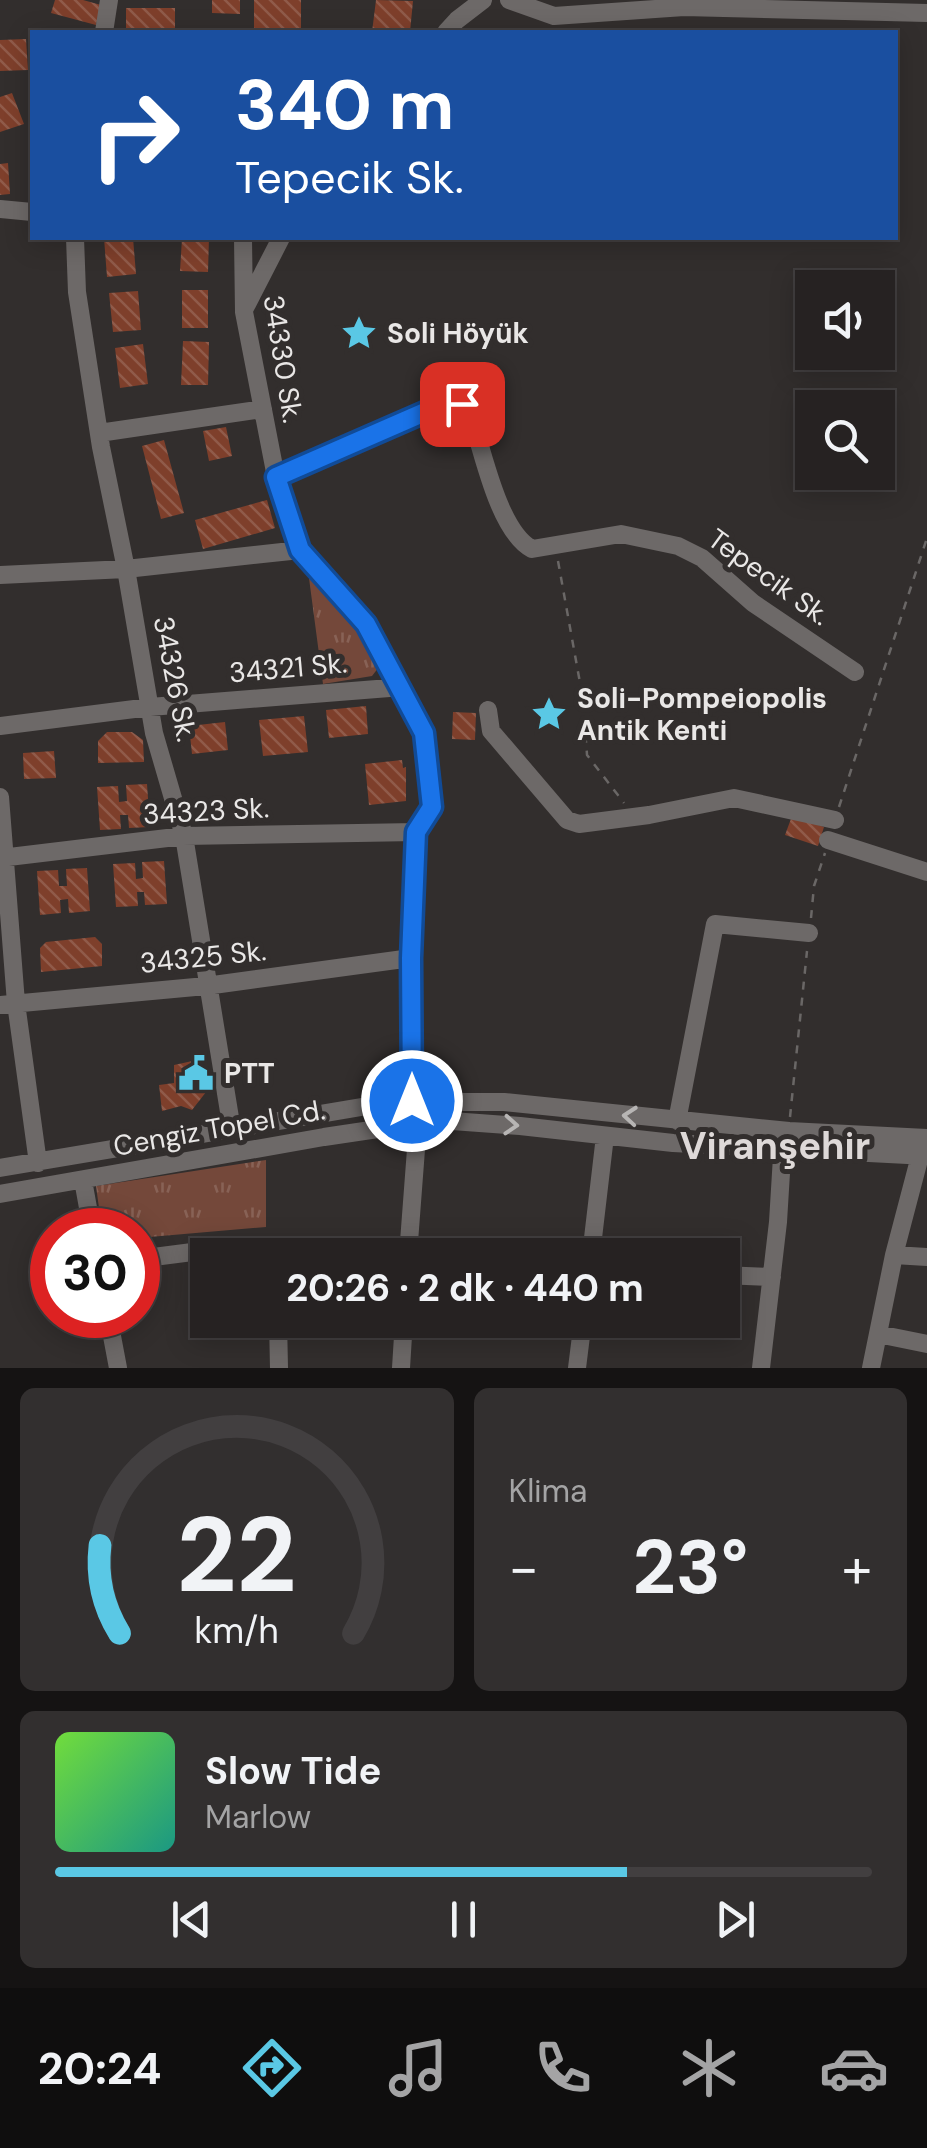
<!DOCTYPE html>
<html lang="tr">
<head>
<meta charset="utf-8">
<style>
	body { margin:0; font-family:"DM Sans",sans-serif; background:#322f2f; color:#f1f3f6; height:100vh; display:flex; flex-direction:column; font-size:38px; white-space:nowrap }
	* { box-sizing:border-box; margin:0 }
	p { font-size:32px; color:#a4a4a5 }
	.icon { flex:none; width:55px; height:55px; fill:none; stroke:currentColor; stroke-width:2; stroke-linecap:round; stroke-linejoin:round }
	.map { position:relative; height:1368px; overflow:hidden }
	.side { display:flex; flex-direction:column; gap:20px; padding:20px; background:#151313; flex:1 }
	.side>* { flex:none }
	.top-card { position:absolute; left:30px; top:30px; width:868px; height:210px; border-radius:0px; box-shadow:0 5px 25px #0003,0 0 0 2px #423f40; background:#1a4fa0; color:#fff; overflow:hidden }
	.controls { position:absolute; left:795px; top:270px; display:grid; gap:20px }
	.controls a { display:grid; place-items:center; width:100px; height:100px; border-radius:0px; background:#262222; box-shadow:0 5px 25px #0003,0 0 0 2px #423f40; font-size:50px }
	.speed { position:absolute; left:30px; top:1208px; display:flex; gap:20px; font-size:50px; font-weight:700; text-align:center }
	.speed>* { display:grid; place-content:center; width:130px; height:130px; border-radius:50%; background:#262222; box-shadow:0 5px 25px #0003,0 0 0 2px #423f40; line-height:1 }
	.speed .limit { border:15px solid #d22; background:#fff; color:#111 }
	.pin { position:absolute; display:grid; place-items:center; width:85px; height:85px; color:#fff; margin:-42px; border-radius:20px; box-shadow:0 5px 15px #0006 }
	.me { position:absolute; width:110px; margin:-55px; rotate:0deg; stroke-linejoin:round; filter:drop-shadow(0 0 8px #0008) }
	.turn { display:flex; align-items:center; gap:35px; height:210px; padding:0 40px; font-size:45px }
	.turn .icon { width:130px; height:130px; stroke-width:2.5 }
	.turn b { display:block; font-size:70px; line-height:85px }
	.big { font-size:75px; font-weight:700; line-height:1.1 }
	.side .tile { flex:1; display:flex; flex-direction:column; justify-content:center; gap:15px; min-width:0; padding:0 35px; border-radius:15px; background:#322f2f }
	.side .dial { align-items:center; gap:0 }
	.dial svg { height:260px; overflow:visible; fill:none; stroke:#423f40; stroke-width:7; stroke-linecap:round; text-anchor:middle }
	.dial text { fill:#f1f3f6; stroke:none }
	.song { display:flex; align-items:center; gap:30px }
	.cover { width:120px; height:120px; border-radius:15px; background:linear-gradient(135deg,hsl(100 70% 55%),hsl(170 70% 35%)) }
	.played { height:10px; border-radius:5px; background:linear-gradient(90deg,#5ac8e5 70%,#423f40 70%) }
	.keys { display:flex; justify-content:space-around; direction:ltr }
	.heat { display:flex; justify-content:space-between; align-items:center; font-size:55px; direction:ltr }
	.side .tiles { flex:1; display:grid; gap:20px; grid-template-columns:1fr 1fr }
	.tile:last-child { grid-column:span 2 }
	.trip { position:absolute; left:190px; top:1238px; width:550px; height:100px; border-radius:0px; background:#262222; box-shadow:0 5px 25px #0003,0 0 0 2px #423f40; font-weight:700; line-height:100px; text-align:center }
	.tabs { display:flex; height:160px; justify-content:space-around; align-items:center; background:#0f0e0e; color:#a4a4a5 }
	.tabs .icon { width:70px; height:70px }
	.tabs .active { color:#5ac8e5 }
	.tabs b { font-size:45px; color:#f1f3f6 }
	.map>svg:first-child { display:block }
</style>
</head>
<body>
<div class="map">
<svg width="927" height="1368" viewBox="0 0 927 1368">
	<defs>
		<pattern id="grass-tufts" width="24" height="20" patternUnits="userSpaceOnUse" patternTransform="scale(2.5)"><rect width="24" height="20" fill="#74483a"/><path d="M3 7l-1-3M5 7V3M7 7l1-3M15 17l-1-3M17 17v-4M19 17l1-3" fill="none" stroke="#886256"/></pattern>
		<pattern id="building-back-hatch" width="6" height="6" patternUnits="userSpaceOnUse" patternTransform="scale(2.5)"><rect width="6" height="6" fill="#7e3f2b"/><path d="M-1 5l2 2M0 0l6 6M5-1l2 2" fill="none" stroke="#905b4a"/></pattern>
	</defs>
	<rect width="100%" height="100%" fill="#322e2d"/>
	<path fill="url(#grass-tufts)" d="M307,563L382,663L372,676L323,684Z
		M266,1160V1227L138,1238V1230H102L96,1186Z"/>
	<path fill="url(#building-back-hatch)" d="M55,0H83L101,5L96,25L51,13Z
		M212,0H240V14L212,13Z
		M254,0H301V32H254Z
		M376,0L413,1L410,32H372Z
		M126,8H175V32H126Z
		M26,39L28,70L0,71V40Z
		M12,93L24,124L0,132V97Z
		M8,163L10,194L0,195V164Z
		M104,238H133L136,274L107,277Z
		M182,238H209L208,272L180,271Z
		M182,290H208V328H182Z
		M138,291L141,330L113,332L109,293Z
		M183,341L209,342L208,385H181Z
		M143,344L148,384L120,388L115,348Z
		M226,427L232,456L209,461L203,431Z
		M164,440L184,513L161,519L142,446Z
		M267,500L275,528L203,549L195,520Z
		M366,706L368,734L329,738L326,710Z
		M453,712L476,713L475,740L452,739Z
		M304,716L308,752L263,756L259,720Z
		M225,722L228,750L192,754L189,726Z
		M107,732H132L143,740L144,762L98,763V741Z
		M54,751L56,778L24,779L23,753Z
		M402,760L403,768L406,767V801L369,805L365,764Z
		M147,784L150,827L129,828L128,815H120L121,829L100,830L97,787L118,786L119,802L127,801L126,785Z
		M792,816L824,827L818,846L785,835Z
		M164,861L167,904L145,905L144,892H137L138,906L116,907L113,864L135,863L136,879L143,878L142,862Z
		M87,868L90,911L69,913L68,899L60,900L61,913L40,915L37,871L58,870L59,886H67L66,869Z
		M95,937L102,944V966L41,972L40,948L46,942Z
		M197,1060L200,1078L210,1087L192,1110L181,1106L162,1111L159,1085L174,1083V1065Z"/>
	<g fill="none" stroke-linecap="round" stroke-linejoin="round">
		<path stroke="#6a6766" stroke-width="2.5" stroke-dasharray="8 8" stroke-linecap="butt" d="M558,561L584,705L587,755L624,803
			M839,807L927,538
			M811,918L814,886L825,853
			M790,1117L807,951"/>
		<path stroke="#6d6968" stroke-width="18" d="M509,0L554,16L684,7L927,13
			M104,32L109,0
			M446,32L457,20L483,0
			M0,209L32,212
			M75,238L77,292L101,447L126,569L154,733L184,836L232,1130
			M243,238L244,312L276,477L300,550L366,624L424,733L432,807L416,832L411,958L412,1101
			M245,308L281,238
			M99,433L263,409
			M276,477L425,412L462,404L470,412C482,448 498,531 532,549L621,534L678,546L702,558L753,603L855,672
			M0,575L126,569L300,550
			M488,710L491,731L567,820L579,824L649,815L734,798L835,820
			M0,726L150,707L402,687
			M0,797L16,1003L38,1163
			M828,840L927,872
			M0,858L184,836L416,832
			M0,1005L206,986L411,958
			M677,1121L715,924L809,933
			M0,1168L391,1102H504L789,1131L927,1138
			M83,1180L92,1230
			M0,1194L324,1137L438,1120L520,1126L673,1143L927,1156
			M408,1255L418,1123
			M591,1255L605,1136
			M894,1255L927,1257
			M138,1259L239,1246L420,1255
			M722,1275L772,1277
			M108,1315L118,1368
			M278,1320L279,1368
			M878,1334L927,1344
			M401,1368L404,1320
			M577,1368L583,1320
			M761,1368L778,1222L783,1140
			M871,1368L894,1255L920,1156"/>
	</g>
	<defs><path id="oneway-chevron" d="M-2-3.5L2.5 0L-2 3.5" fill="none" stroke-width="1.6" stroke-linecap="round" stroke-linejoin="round" transform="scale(2.5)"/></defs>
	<g stroke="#b7b5b4">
		<use href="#oneway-chevron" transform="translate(630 1116) rotate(-175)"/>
		<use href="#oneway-chevron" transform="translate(511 1125) rotate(4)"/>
	</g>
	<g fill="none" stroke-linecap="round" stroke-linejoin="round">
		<defs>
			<path id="route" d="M412,1101L411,958L416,832L432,807L424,733L366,624L300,550L276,477L425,412L462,404"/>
		</defs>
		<use href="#route" stroke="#114b97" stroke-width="25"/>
		<use href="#route" stroke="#1a73e8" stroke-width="18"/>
	</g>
	<defs>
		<symbol id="sight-bare" viewBox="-9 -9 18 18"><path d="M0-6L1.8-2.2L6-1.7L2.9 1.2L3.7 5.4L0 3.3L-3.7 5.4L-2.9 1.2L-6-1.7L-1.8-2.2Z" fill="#5ac8e5" stroke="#322e2d" stroke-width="2.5" paint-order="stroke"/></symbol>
		<symbol id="civic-bare" viewBox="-9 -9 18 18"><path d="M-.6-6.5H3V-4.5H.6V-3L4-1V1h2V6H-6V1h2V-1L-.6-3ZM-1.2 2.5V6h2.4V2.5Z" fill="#5ac8e5" stroke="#322e2d" stroke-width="2.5" paint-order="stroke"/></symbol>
	</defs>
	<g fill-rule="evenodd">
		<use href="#sight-bare" x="334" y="308" width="50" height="50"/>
		<use href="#sight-bare" x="524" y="689" width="50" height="50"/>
		<use href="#civic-bare" x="171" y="1048" width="50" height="50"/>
	</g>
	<g text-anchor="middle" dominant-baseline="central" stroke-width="10" stroke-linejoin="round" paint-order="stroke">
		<g font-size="28" font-weight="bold" fill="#e9e7e6" stroke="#322e2d" text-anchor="start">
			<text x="387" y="333">Soli Höyük</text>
			<text x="577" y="698">Soli-Pompeiopolis<tspan x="577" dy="32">Antik Kenti</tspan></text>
			<text x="224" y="1073">PTT</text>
		</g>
		<g font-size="28" fill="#e9e7e6" stroke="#322e2d">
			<text transform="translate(283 359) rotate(81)">34330 Sk.</text>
			<text transform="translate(769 577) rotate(36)">Tepecik Sk.</text>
			<text transform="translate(288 668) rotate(-5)">34321 Sk.</text>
			<text transform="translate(175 679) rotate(79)">34326 Sk.</text>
			<text transform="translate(206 811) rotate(-3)">34323 Sk.</text>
			<text transform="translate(203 957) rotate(-6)">34325 Sk.</text>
			<text transform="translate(219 1128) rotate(-10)">Cengiz Topel Cd.</text>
		</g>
		<g font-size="38" font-weight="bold" fill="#ded9d8" stroke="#322e2d">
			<text x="775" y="1146">Viranşehir</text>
		</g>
	</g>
</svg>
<div class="controls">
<a><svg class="icon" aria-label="sound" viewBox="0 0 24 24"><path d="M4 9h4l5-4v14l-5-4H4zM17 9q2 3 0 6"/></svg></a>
<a><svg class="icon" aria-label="search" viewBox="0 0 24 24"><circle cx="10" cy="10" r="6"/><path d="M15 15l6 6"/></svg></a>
</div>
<div class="speed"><div class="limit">30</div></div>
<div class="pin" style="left:462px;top:404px;background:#d93025"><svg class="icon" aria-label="arrive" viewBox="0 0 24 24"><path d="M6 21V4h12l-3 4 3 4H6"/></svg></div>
<svg class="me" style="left:412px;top:1101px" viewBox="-20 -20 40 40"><circle r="17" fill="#1a73e8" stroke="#fff" stroke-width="3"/><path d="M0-11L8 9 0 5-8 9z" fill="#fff"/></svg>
<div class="trip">20:26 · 2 dk · 440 m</div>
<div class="top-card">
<div class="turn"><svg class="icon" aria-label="right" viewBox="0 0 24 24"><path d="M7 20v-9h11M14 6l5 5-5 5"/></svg><div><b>340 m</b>Tepecik Sk.</div></div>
</div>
</div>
<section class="side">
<div class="tiles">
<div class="tile dial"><svg viewBox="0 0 100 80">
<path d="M14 69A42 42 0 1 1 86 69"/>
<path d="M14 69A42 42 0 0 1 8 42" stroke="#5ac8e5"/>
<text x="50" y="56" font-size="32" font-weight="700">22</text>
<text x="50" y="72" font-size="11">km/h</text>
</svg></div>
<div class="tile"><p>Klima</p>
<div class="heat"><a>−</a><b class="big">23°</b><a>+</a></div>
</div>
<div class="tile">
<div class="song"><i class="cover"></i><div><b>Slow Tide</b><p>Marlow</p></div></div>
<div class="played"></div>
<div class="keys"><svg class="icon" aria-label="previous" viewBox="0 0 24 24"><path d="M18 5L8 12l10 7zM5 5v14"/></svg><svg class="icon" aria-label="pause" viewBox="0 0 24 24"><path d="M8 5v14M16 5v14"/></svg><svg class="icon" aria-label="next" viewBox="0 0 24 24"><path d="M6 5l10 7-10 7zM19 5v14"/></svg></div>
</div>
</div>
</section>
<nav class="tabs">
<b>20:24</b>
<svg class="icon active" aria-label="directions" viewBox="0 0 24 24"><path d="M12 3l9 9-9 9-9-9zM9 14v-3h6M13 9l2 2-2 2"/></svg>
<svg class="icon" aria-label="music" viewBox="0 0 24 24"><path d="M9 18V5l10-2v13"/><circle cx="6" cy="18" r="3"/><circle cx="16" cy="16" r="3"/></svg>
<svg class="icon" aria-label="phone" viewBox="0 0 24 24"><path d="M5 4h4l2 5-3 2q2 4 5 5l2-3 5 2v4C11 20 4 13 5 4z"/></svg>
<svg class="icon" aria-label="climate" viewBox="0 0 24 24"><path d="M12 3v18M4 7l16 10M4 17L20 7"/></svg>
<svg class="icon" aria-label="car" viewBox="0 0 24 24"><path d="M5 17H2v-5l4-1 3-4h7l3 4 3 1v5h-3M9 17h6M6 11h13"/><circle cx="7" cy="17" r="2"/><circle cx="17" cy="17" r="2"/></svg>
</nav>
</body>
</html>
